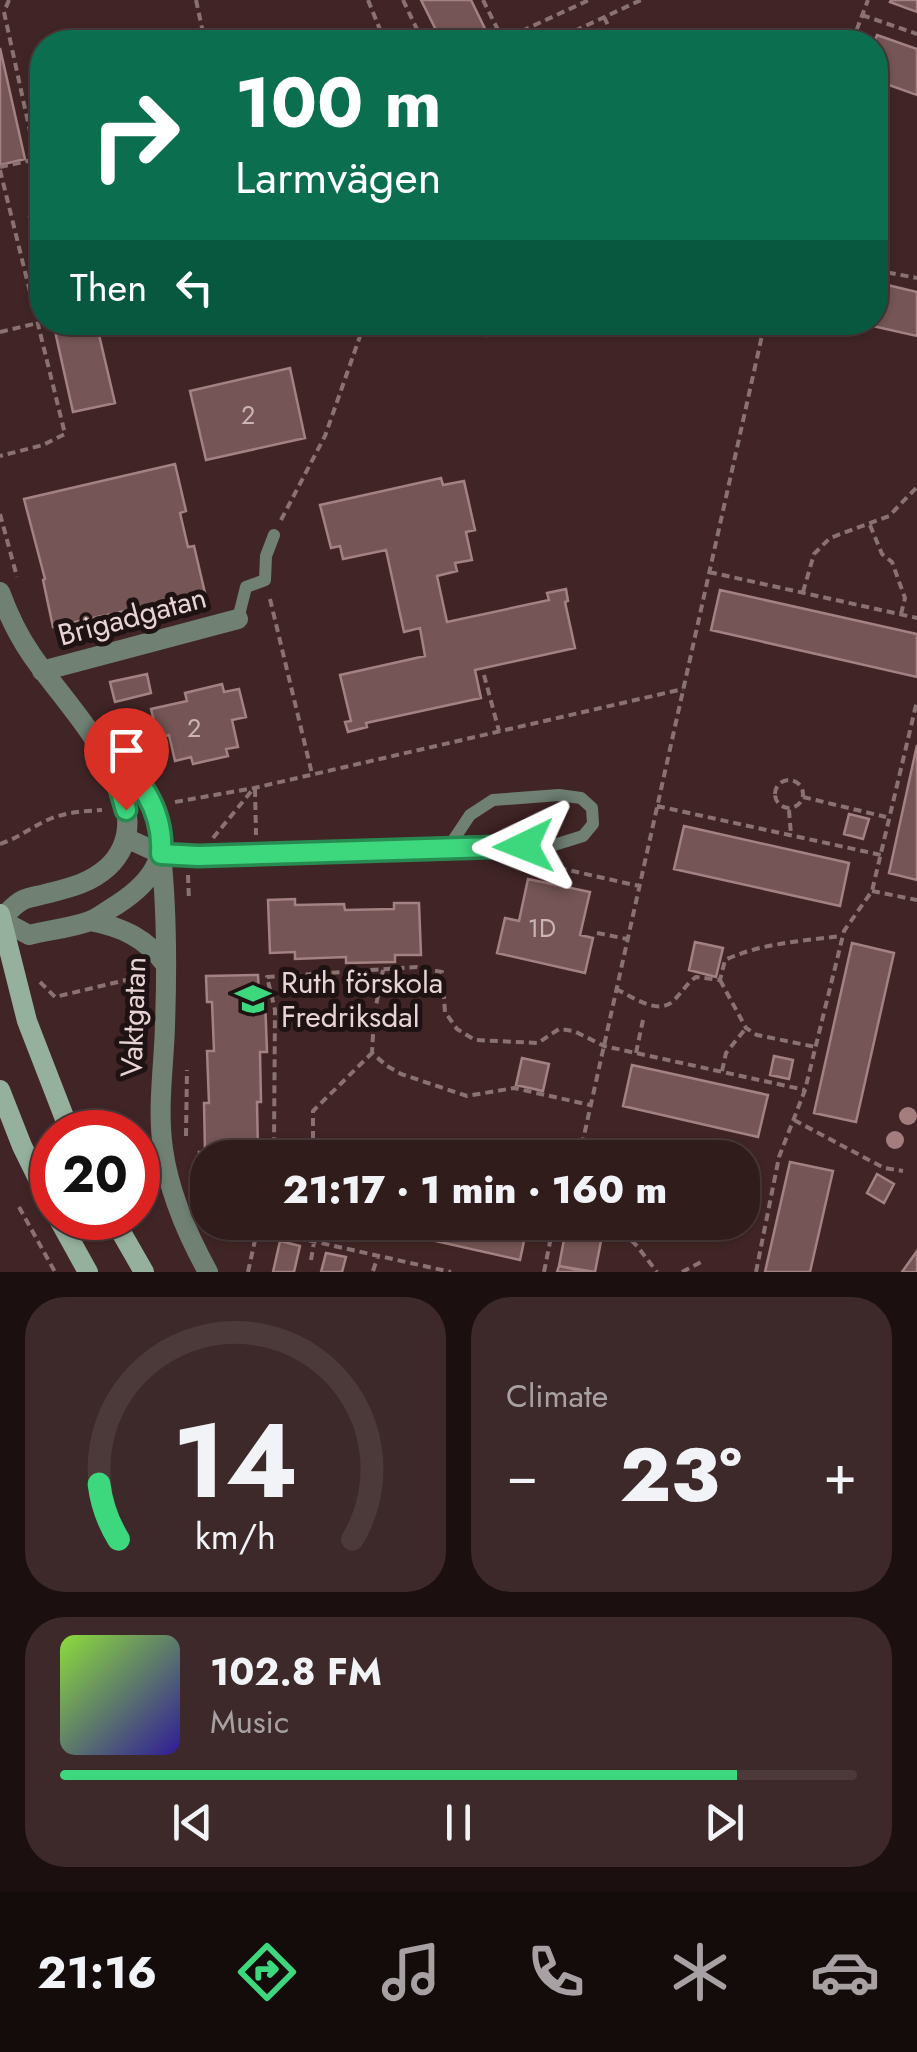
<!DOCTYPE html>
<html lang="en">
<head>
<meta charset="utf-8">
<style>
	body { margin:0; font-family:Jost,sans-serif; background:#3d2929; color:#f1f3f6; height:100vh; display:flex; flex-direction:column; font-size:38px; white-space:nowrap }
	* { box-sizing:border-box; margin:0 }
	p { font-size:32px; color:#a8a1a3 }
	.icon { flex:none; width:55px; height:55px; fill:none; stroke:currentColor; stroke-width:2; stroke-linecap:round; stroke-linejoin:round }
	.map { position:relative; height:1272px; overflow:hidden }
	.details { display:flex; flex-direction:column; gap:25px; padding:25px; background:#1b0f0f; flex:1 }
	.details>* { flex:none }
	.hud { position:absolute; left:30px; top:30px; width:858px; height:305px; border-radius:40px; box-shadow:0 2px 8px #0004,0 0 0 2px #4c3a3b; background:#0b6e4f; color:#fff; overflow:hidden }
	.speed { position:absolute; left:30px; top:1110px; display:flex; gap:20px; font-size:50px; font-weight:700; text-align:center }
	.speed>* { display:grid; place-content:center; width:130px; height:130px; border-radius:50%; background:#311c1c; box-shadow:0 2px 8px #0004,0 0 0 2px #4c3a3b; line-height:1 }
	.speed .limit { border:15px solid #d22; background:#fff; color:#111 }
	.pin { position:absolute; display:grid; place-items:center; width:85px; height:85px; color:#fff; margin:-102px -42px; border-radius:50% 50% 50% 0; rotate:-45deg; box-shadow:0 0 10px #0007 }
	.pin .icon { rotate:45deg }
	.me { position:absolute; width:110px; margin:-55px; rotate:268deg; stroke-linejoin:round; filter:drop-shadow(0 0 8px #0008) }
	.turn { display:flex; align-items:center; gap:35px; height:210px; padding:0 40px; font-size:45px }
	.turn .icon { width:130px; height:130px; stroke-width:2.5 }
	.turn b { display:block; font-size:70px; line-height:85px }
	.then { display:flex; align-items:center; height:95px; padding:0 40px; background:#0003; gap:20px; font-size:38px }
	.big { font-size:75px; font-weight:800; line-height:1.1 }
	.details .widget { flex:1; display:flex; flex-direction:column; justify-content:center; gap:15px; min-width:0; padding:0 35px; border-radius:40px; background:#3d2929 }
	.details .dial { align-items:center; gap:0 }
	.dial svg { height:260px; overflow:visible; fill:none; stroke:#4c3a3b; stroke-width:7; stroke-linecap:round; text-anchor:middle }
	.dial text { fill:#f1f3f6; stroke:none }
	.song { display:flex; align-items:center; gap:30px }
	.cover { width:120px; height:120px; border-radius:15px; background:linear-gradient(135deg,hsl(90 70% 55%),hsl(250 70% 35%)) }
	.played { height:10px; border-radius:5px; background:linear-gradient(90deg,#3dd77e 85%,#4c3a3b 85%) }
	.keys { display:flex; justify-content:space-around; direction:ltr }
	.heat { display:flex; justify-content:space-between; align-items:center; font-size:55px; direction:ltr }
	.details .tiles { flex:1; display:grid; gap:25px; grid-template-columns:1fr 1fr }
	.widget:last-child { grid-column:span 2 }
	.trip { position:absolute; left:190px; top:1140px; width:570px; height:100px; border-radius:40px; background:#311c1c; box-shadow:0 2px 8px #0004,0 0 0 2px #4c3a3b; font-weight:800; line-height:100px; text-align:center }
	.tab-bar { display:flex; height:160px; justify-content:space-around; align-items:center; background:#140b0b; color:#a8a1a3 }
	.tab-bar .icon { width:70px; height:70px }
	.tab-bar .selected { color:#3dd77e }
	.tab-bar b { font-size:45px; color:#f1f3f6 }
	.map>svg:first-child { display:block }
</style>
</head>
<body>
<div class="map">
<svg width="917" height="1272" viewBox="0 0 917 1272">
	<rect width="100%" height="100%" fill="#412526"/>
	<path fill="#633f40" d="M431,323H493L487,338Z"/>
	<path fill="#755555" stroke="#a48182" stroke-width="2.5" d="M421,0H471L491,41L442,42Z
		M891,0H917V12L890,2Z
		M877,35L917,49V95L875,80L874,42Z
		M0,48L25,159L0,165Z
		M42,214V277L29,217Z
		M875,282L917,292V336L855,322H875Z
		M53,322H96L115,403L73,412Z
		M290,368L305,438L206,460L190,391Z
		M175,464L186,511L180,513L188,547L194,546L205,593L53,627L43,580L45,579L24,499Z
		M441,478L443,485L464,481L475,530L466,532L472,560L455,563L457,571L437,576L447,622L549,600L547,593L566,589L568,601L565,602L575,648L475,670L481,698L366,723L367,727L348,732L345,722L351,721L340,675L425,656L420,628L404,632L386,550L343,559L340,546L331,548L320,505Z
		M720,590L917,634V677L711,630Z
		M147,674L151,693L115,702L110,682Z
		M222,684L224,692L239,689L246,717L232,720L238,747L226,749L228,756L193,764L191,757L175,761L169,735L158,738L151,709L187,701L185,693Z
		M917,745V880L889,873Z
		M849,814L869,819L863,839L844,834Z
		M684,826L849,863L840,906L674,869Z
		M528,879L590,892L580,935L593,938L585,973L497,953L505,918L519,921Z
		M295,899V905L344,904L345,910L394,909V903H419L421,955H395V962L346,963V957L295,959V952L270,953L268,900Z
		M695,942L723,948L716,977L689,970Z
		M852,943L894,953L856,1122L814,1113Z
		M258,975L259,999H265L267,1052H260L261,1102H257L258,1152H252V1158H208V1179H200L199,1152H205L204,1103H209L207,1051H214L212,1002H207L206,976Z
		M774,1056L793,1060L789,1079L770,1075Z
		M522,1058L549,1064L543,1091L516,1085Z
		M632,1065L768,1095L758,1137L623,1106Z
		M790,1162L833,1171L810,1272H765Z
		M877,1174L894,1184L884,1203L867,1193Z
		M351,1222H528L520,1260Z
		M565,1234L601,1241L595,1272L559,1266Z
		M280,1241L300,1246L294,1272H273Z
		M917,1251V1272H902Z
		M326,1253L346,1257L342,1272H321Z
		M559,1266L588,1272H557Z"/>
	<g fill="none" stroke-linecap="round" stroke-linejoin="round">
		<path stroke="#8a7273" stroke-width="4" stroke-dasharray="8 5" stroke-linecap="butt" d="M9,0L4,12L36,159
			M196,0L205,42
			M368,0L385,42
			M403,0L423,42
			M483,0L502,38
			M862,15L917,34
			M604,17L616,42
			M498,42L589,0
			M551,42L641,0
			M852,42L868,0
			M0,167L42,158
			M0,170L65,434L43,445L0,456
			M875,270L917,278
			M0,332L38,323
			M0,514L17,577
			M281,520L325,436L365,322
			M870,525L882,554L892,562L905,598L901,614
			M709,572L917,618
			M803,592L814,554L830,538L889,516L917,487
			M270,599L312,774
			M484,675L499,731
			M775 794a14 14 0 1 1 28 0a14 14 0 1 1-28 0Z
			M255,789L256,835
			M803,797L886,817
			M175,802L254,788L683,689
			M657,806L881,855
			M789,810L791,835
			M213,838L254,788
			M0,844C19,838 34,825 52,818C69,812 85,811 102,810
			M546,865L639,886
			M188,875L189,901
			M872,891L917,900
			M597,933L627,939
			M383,970L374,1016L372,1053L387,1066L401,1074L467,1096L514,1088L590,1105
			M720,980L746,1028L757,1035L816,1047
			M40,982L55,997L147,975
			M616,989C631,996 657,1015 672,1002C681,994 686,984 696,977L720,980L725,960C761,943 803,941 841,936
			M636,1053L643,1020
			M722,1071L726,1053L746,1028
			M794,1120L884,1168L903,1171
			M186,1136L187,1070
			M274,1144L336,1158
			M313,1152V1111L372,1053
			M271,1158L274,1144L275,1010L267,977L417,967L442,972L445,1012L457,1029L475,1040L538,1043L559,1029L574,1031L604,1046L805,1090
			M579,1158L765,322
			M19,1207L55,1272
			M613,1222L637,1246L657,1272
			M258,1229L451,1272
			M311,1260L314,1242
			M373,1271L378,1256
			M248,1272L259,1222
			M544,1272L554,1222
			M682,1272L703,1261
			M756,1272L779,1157L805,1090L844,931L872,891L917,701"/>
		<path stroke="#708174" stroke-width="12" d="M238,619L246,587L265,580L266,556L274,535
			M161,854L186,857L554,845L583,836L593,824L592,808L581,798L559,795L493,800L470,815L448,848"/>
		<path stroke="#708174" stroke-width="20" d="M0,592C8,614 18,635 31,654C64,704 171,807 108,867C89,884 69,888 45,894C38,896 29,897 23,900C14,904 7,914 0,920
			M42,671L238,619
			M126,838L161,854C167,911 167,968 165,1025C164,1066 157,1107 163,1149C169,1193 187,1234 208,1272
			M1,920L29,935C49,930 71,928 90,921C97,918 104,913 110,909C147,887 173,859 157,814C148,791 130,768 109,754
			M90,921C122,927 146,938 166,965"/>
		<path stroke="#95b09c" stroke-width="20" d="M0,914L27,1021L70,1132
			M0,1090L22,1146L52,1207
			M58,1218L88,1272
			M113,1218L144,1272"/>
	</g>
	<g fill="#a47d7e">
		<circle cx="908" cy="1116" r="9"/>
		<circle cx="895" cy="1140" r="9"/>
	</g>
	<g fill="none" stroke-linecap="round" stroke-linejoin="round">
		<defs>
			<path id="route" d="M126,810L120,789L103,750C139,773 164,810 161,854L198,856L524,846"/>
		</defs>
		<use href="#route" stroke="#288c52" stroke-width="25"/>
		<use href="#route" stroke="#3dd77e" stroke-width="18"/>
	</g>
	<defs>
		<symbol id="school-bare" viewBox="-9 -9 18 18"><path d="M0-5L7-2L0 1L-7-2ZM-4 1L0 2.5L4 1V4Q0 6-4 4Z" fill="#3dd77e" stroke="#1f1212" stroke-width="2.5" paint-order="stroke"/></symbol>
	</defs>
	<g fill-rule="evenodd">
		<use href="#school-bare" x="228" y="974" width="50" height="50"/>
	</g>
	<g text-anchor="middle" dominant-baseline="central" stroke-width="10" stroke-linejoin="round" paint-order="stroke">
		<g font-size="25" fill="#cbb4b5">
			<text x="248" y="415">2</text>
			<text x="194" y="728">2</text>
			<text x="542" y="928">1D</text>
		</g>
		<g font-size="30" fill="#e8d4d5" stroke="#1f1212">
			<text transform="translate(132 616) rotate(-15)">Brigadgatan</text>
			<text transform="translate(133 1017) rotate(-88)">Vaktgatan</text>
		</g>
		<g font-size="30" fill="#e8d4d5" stroke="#1f1212" text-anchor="start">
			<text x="281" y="982">Ruth förskola<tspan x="281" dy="34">Fredriksdal</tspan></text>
		</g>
	</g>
</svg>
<div class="speed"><div class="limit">20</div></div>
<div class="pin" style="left:126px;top:810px;background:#d93025"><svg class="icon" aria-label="arrive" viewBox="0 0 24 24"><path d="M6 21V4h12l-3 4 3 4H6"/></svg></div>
<svg class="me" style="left:524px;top:846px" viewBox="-20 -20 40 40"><path d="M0-17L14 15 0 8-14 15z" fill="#3dd77e" stroke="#fff" stroke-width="4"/></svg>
<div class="trip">21:17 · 1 min · 160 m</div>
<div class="hud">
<div class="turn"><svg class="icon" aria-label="right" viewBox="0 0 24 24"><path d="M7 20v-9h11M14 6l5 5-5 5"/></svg><div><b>100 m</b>Larmvägen</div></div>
<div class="then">Then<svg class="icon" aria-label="left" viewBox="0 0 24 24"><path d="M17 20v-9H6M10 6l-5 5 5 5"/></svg></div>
</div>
</div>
<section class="details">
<div class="tiles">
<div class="widget dial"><svg viewBox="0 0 100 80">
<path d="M14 69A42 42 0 1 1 86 69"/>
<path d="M14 69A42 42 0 0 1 8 52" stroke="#3dd77e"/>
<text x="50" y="56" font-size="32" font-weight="700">14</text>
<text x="50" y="72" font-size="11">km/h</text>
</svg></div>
<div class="widget"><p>Climate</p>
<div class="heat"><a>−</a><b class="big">23°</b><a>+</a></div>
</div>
<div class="widget">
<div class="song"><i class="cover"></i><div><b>102.8 FM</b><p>Music</p></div></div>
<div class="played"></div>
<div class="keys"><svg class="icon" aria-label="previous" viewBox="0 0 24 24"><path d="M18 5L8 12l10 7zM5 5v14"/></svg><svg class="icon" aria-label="pause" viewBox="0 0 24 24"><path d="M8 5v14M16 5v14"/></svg><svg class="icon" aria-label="next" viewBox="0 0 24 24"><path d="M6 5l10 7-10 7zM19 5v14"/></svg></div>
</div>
</div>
</section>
<nav class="tab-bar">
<b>21:16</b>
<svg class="icon selected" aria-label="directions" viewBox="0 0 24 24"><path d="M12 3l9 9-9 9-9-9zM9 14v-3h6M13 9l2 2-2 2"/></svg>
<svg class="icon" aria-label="music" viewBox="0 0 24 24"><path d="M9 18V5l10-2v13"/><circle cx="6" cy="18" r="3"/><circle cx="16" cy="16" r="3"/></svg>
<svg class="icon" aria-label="phone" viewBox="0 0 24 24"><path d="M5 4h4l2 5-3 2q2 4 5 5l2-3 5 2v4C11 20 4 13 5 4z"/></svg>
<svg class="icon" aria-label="climate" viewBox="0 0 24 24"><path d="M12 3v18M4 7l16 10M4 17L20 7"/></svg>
<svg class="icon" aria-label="car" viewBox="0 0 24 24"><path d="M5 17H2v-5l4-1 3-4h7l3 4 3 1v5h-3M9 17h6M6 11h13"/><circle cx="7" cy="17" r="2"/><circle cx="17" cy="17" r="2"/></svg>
</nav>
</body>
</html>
